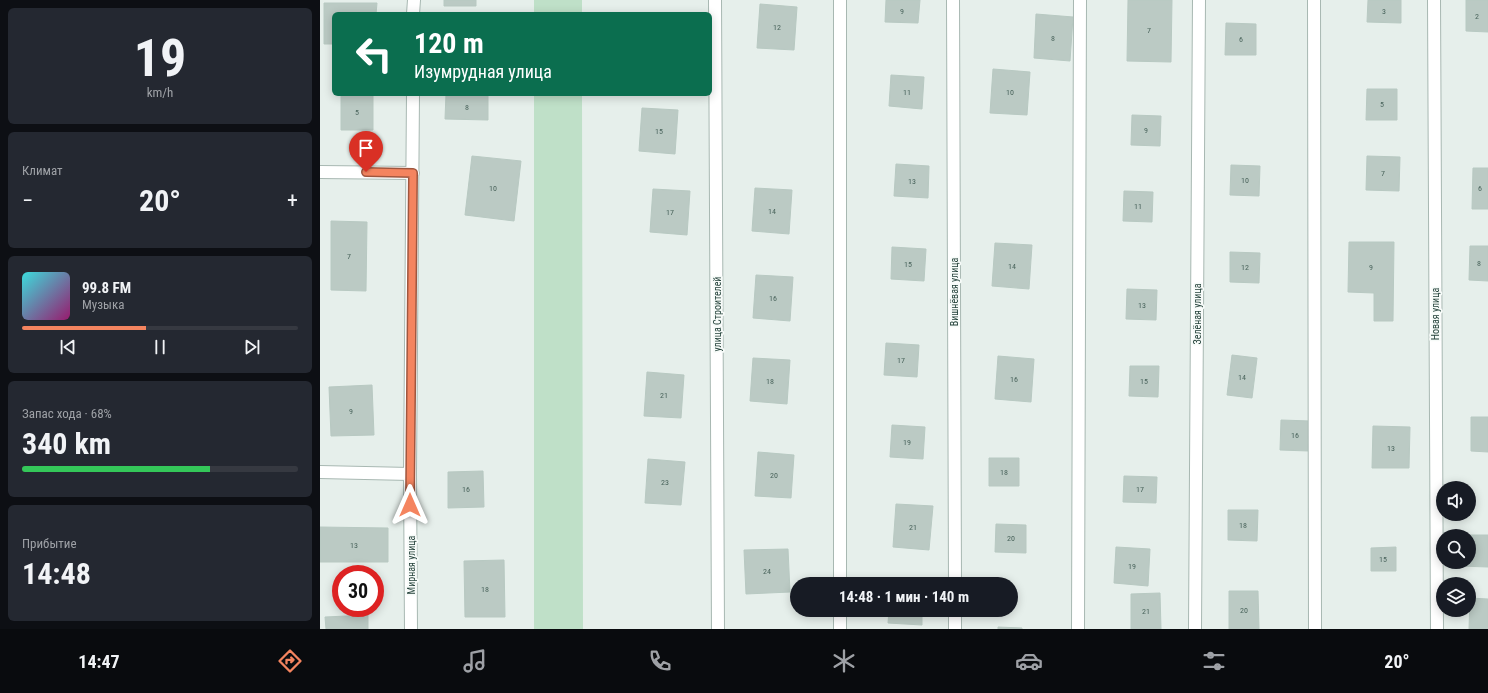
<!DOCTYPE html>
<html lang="ru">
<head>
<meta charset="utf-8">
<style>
	body { margin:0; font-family:"Roboto Condensed",sans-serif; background:#242831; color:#f1f3f6; height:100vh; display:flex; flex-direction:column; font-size:15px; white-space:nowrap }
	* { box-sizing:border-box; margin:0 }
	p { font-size:13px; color:#9ea1a6 }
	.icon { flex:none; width:22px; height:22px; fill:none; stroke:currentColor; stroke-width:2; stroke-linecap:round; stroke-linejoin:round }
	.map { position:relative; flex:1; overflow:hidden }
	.panel { display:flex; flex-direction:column; gap:8px; padding:8px; background:#0d0f14; width:320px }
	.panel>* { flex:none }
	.hud { position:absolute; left:12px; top:12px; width:380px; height:84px; border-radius:6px; box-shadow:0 2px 10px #0003; background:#0b6e4f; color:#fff; overflow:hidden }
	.fabs { position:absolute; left:1116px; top:481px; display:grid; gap:8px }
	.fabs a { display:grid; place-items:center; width:40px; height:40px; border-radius:50%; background:#171b24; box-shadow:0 2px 10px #0003; font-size:20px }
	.speed { position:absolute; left:12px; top:565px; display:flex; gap:8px; font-size:20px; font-weight:700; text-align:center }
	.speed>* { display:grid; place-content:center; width:52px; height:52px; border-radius:50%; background:#171b24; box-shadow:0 2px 10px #0003; line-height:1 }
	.speed .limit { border:6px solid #d22; background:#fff; color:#111 }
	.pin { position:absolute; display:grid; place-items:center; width:34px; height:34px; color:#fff; margin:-41px -17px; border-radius:50% 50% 50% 0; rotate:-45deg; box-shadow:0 0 4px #0007 }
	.pin .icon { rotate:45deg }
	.me { position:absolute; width:44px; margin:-22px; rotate:0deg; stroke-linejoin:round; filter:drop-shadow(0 0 3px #0008) }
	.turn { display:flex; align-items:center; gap:14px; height:84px; padding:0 16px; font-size:18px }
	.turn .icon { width:52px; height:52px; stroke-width:2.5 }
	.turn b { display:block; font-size:28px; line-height:34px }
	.big { font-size:30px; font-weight:700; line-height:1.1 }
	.panel .widget { flex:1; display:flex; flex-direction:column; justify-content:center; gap:6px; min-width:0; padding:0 14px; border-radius:6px; background:#242831 }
	.panel .dial { align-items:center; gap:0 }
	.dial b { font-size:52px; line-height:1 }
	.song { display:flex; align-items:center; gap:12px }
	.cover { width:48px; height:48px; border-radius:6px; background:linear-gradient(135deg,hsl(180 70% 55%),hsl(320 70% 35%)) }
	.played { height:4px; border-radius:2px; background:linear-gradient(90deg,#f4845f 45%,#363941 45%) }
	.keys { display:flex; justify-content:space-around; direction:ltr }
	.heat { display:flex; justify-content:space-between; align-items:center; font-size:22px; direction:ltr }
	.charge { height:6px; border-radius:3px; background:linear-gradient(90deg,#34c759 68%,#363941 0) }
	.trip { position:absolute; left:470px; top:577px; width:228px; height:40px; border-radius:20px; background:#171b24; box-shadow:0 2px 10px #0003; font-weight:700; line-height:40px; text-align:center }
	.menu { display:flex; height:64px; justify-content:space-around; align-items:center; background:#090b0e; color:#9ea1a6 }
	.menu .icon { width:28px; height:28px }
	.menu .active { color:#f4845f }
	.menu b { font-size:18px; color:#f1f3f6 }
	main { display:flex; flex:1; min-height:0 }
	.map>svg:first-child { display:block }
</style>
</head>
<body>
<main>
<section class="panel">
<div class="widget dial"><b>19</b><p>km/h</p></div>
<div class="widget"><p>Климат</p>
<div class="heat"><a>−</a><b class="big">20°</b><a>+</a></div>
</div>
<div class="widget">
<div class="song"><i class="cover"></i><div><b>99.8 FM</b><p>Музыка</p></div></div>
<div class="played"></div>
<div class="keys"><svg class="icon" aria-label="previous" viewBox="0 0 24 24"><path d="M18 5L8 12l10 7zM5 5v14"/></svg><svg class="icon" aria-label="pause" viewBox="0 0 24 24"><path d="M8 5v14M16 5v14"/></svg><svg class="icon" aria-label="next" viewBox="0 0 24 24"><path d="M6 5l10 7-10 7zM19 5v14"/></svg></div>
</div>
<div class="widget"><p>Запас хода · 68%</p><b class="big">340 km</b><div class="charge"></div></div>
<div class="widget"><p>Прибытие</p><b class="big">14:48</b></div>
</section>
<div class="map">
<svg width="1168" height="629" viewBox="0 0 1168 629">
	<rect width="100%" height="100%" fill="#e6efeb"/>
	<path fill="#bfe0c8" d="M214,0H262V14H214Z
		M214,94H262L263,629H214Z"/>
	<path fill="#bbcac4" stroke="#b8c9c2" d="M124,0H156V6H124Z
		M566,0H600L598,23L565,22Z
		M808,0H852L851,62L807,61Z
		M1048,0H1081V23L1047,22Z
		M1146,0H1168V32L1146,31Z
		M4,3H57L56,14H14V44H4Z
		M440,4L477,7L474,50L437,48Z
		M716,14L753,17L750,61L714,58Z
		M906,23L936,24V55H905Z
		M673,69L710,72L707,115L670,113Z
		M571,75L604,77L602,109L569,106Z
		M1047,89H1077V120H1046Z
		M21,94H53V130H21Z
		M126,94H168V120L125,119Z
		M322,108L358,110L355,154L319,151Z
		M812,115L841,116L840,146L811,145Z
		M152,156L201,161L194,221L145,215Z
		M1047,156L1080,157L1079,191L1046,190Z
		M576,164L609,166L608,198L574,196Z
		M911,165L940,166L939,196L910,195Z
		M1153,168H1168V209H1152Z
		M435,188L472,190L469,234L432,231Z
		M333,189L370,191L367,235L330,232Z
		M804,191L833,192L832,222L803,221Z
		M11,221L47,222L46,291L11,290Z
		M1029,242H1074L1073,321H1054V293L1028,292Z
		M675,243L712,245L709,289L672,286Z
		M1150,246H1168V281L1149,280Z
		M572,247L606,249L604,281L571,279Z
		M910,252L940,253L939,283L910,282Z
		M436,275L473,277L470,321L433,318Z
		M807,289L837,290L836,320L806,319Z
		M566,343L599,345L597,377L564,375Z
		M912,355L937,358L932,398L907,395Z
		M678,356L714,359L711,402L675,399Z
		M433,358L470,360L467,404L430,401Z
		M810,366H839L838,397L809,396Z
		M327,372L364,375L361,418L324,416Z
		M52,385L54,435L11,436L9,387Z
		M1151,417H1168V452L1151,451Z
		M961,420L990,421L989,451L960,450Z
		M572,425L605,427L603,459L570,457Z
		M1053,426L1090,427L1089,468H1052Z
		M438,452L474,455L471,498L435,496Z
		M669,458H699V486H669Z
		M328,459L365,462L361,505L325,503Z
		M163,471L164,507L128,508V472Z
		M804,476L837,477L836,503L803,502Z
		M576,504L613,506L609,550L573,547Z
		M908,510H938L937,541L908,540Z
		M676,524L706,525V553L675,552Z
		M0,527L68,528V562H0Z
		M1141,535H1168V567L1140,566V562H1149V536H1141Z
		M796,547L830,549L828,586L794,583Z
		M1076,547V571H1051V548Z
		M468,549L470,592L426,594L424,550Z
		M184,560L185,617H145L144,561Z
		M909,591H938L939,629H909Z
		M840,593L841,629H811V594Z
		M1150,598L1168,599V629H1149Z
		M569,610H602V625L568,623Z
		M48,615V629H6L5,617Z
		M678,627L702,628V629H678Z"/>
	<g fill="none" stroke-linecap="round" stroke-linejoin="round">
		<defs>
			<path id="minor" d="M395,0L398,629
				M520,0V584
				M633,0L635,584
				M994,0L995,629
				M1114,0L1117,629
				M93,14L94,0
				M0,172L93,173
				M0,472L90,474
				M520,610V629
				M635,610V629
				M91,629L90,474L93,94
				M758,629L760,0
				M875,629L879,0"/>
		</defs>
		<use href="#minor" stroke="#a8b8b2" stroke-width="14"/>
		<use href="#minor" stroke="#fff" stroke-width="12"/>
	</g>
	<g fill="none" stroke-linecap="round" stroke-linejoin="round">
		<defs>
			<path id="route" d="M46,172L93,173L90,505"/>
		</defs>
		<use href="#route" stroke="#9f563e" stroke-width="10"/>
		<use href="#route" stroke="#f4845f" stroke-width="7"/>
	</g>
	<g text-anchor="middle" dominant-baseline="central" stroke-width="3.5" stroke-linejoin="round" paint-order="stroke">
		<g font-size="8" fill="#4a645c">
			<text x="582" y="11">9</text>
			<text x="1064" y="11">3</text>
			<text x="1157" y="16">2</text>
			<text x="457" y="27">12</text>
			<text x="829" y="30">7</text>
			<text x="733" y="38">8</text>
			<text x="921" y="39">6</text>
			<text x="587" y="92">11</text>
			<text x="690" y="92">10</text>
			<text x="1062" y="104">5</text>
			<text x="147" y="107">8</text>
			<text x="37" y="112">5</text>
			<text x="826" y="130">9</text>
			<text x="339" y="131">15</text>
			<text x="1063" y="173">7</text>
			<text x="925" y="180">10</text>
			<text x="592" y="181">13</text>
			<text x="173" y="188">10</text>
			<text x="1160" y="188">6</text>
			<text x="818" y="206">11</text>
			<text x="452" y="211">14</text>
			<text x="350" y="212">17</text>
			<text x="29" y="256">7</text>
			<text x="1159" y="263">8</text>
			<text x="588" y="264">15</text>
			<text x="692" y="266">14</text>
			<text x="925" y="267">12</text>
			<text x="1051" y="267">9</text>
			<text x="453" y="298">16</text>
			<text x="822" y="305">13</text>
			<text x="581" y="360">17</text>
			<text x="922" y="377">14</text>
			<text x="694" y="379">16</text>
			<text x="450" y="381">18</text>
			<text x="824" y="381">15</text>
			<text x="344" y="395">21</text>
			<text x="31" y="411">9</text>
			<text x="975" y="435">16</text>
			<text x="587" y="442">19</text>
			<text x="1071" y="448">13</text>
			<text x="684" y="472">18</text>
			<text x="454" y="475">20</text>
			<text x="345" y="482">23</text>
			<text x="146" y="489">16</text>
			<text x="820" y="489">17</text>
			<text x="923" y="525">18</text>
			<text x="593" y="527">21</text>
			<text x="691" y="538">20</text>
			<text x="34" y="545">13</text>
			<text x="1063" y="559">15</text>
			<text x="812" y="566">19</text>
			<text x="447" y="571">24</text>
			<text x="165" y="589">18</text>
			<text x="924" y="610">20</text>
			<text x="826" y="611">21</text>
		</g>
		<g font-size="10" fill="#24423a" stroke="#f7fbf9">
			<text transform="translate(634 292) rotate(-90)">Вишнёвая улица</text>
			<text transform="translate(397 314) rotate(-90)">улица Строителей</text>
			<text transform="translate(877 314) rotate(-90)">Зелёная улица</text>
			<text transform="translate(1115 314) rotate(-90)">Новая улица</text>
			<text transform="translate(91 565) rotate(-90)">Мирная улица</text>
		</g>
	</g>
</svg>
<div class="fabs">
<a><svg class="icon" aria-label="sound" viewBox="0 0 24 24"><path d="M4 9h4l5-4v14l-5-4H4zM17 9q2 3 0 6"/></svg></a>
<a><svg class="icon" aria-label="search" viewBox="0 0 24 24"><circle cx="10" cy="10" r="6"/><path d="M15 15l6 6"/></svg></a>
<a><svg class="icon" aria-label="layers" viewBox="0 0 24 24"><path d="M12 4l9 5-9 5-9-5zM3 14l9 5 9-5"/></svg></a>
</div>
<div class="speed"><div class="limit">30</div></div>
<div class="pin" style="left:46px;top:172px;background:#d93025"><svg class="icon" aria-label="arrive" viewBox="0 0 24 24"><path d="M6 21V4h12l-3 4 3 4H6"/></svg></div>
<svg class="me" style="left:90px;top:505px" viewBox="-20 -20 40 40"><path d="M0-17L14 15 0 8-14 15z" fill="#f4845f" stroke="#fff" stroke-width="4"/></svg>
<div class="trip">14:48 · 1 мин · 140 m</div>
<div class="hud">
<div class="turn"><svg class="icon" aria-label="left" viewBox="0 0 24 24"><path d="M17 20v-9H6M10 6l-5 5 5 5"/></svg><div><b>120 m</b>Изумрудная улица</div></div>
</div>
</div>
</main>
<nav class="menu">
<b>14:47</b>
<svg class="icon active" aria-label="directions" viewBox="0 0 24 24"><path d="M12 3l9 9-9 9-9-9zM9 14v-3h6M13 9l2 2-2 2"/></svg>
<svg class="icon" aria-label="music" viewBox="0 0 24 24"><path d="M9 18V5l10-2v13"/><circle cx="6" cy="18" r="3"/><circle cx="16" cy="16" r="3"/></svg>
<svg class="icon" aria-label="phone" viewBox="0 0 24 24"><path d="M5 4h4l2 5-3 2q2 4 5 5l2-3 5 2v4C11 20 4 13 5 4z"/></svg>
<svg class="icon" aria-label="climate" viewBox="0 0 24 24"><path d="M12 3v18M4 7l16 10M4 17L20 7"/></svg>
<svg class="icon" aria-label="car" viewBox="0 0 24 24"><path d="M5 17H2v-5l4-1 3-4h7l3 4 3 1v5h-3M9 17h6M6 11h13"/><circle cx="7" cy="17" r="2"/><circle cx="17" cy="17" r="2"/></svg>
<svg class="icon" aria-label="filters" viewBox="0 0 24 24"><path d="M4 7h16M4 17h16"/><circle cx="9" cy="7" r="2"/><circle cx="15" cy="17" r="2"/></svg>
<b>20°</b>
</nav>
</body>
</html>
